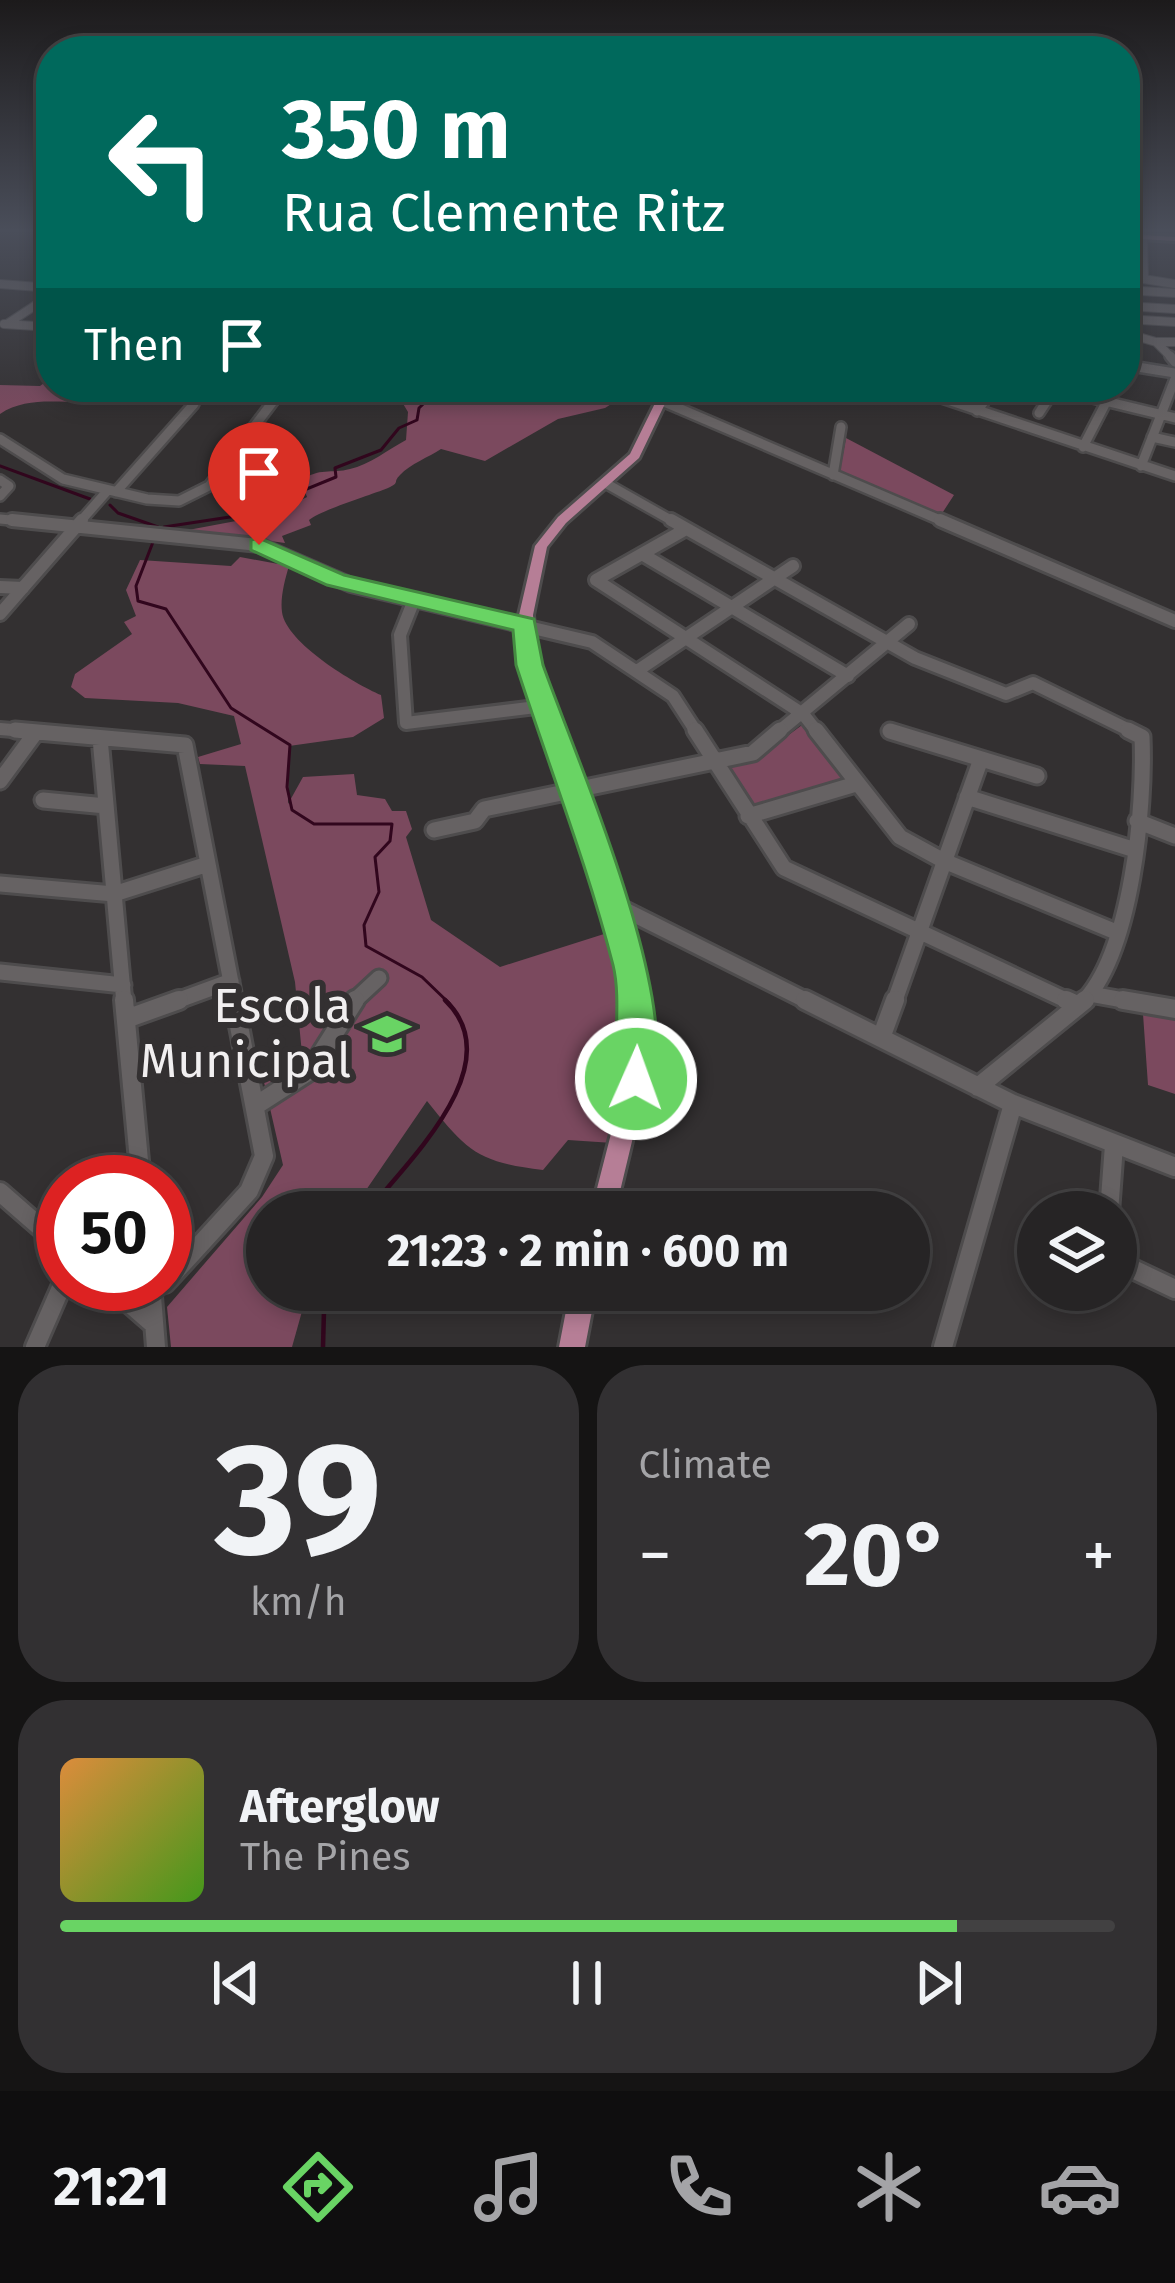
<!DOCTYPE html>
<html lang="en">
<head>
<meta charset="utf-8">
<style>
	body { margin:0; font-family:"Fira Sans",sans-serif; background:#323032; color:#f1f3f6; height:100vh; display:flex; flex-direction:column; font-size:45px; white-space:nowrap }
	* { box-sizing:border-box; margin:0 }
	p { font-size:39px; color:#a4a4a7 }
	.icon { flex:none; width:66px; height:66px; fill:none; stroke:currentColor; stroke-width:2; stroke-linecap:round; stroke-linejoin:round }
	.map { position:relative; height:1347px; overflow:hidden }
	.side { display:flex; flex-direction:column; gap:18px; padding:18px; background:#151414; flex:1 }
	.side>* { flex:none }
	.banner { position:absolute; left:36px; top:36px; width:1104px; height:366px; border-radius:48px; box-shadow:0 6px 18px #0003,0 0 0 3px #424142; background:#00695c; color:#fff; overflow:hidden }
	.fabs { position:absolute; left:1017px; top:1191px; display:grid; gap:24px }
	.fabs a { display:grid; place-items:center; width:120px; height:120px; border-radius:50%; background:#262425; box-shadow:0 6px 18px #0003,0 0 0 3px #424142; font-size:60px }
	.speed { position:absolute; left:36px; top:1155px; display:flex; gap:24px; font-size:60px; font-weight:700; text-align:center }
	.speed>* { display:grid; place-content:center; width:156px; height:156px; border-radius:50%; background:#262425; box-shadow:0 6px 18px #0003,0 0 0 3px #424142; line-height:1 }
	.speed .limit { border:18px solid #d22; background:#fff; color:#111 }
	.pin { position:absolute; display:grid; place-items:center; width:102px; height:102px; color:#fff; margin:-123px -51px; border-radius:50% 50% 50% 0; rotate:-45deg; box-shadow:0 0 12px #0007 }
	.pin .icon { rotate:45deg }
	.me { position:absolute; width:132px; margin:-66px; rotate:2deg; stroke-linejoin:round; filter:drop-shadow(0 0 9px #0008) }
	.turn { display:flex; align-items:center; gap:42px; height:252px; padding:0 48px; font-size:54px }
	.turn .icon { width:156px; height:156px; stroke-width:2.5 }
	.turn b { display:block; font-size:84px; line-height:102px }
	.then { display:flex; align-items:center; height:114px; padding:0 48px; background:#0003; gap:24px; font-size:45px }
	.big { font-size:90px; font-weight:700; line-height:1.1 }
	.side .card { flex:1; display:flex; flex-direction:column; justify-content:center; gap:18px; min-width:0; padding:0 42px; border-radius:48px; background:#323032 }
	.side .dial { align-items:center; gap:0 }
	.dial b { font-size:156px; line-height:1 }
	.song { display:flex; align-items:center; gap:36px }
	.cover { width:144px; height:144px; border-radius:18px; background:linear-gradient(135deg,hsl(30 70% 55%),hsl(100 70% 35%)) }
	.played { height:12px; border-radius:6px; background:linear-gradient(90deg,#69d464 85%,#424142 85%) }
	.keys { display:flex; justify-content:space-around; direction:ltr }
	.heat { display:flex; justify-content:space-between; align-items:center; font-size:66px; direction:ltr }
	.side .tiles { flex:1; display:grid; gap:18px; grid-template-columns:1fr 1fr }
	.card:last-child { grid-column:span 2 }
	.trip { position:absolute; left:246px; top:1191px; width:684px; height:120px; border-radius:60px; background:#262425; box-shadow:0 6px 18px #0003,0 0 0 3px #424142; font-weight:700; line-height:120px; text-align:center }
	.tab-bar { display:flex; height:192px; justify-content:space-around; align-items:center; background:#0f0e0f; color:#a4a4a7 }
	.tab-bar .icon { width:84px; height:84px }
	.tab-bar .current { color:#69d464 }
	.tab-bar b { font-size:54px; color:#f1f3f6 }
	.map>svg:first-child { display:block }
</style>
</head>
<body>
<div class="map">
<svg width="1175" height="1347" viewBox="0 0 1175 1347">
	<rect width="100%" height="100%" fill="#333031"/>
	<path fill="#7b495e" d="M51,378V387H137C96,419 42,386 0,414V385L40,386Z
		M432,387H638L605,408L558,419L485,461L441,449C429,457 410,464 400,475C392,483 401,482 388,488C371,495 321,510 309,520L311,525L282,536L285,543L188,530L273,514L307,497L301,481C319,467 331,474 350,469C369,465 389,449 406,440L408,412L402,402Z
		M846,438L954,495L939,518L839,475Z
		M240,557L289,566C285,579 280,598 282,612C286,643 355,684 381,695L384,718L353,737L289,746L288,804L303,777L354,774L357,795L385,799L392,811H406L412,829L406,837L431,920L500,967L604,934L631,998L613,1143L568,1140L543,1170C477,1162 467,1151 427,1101L351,1212H267V1290H308L292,1347H171L167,1307L262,1197L283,1165L264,1082L303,1064L295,982L245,766L200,764L198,757L241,744L234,716L178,703L85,698L71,687L75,674L132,634L124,622L136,616L126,590L140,560L231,566Z
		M802,725L845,782L753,810L724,766L766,752Z
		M1143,1014L1175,1019V1094L1148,1085Z"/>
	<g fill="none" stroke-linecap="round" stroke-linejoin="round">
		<path stroke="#31061d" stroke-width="3" d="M0,466L90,499
			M110,505L118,513L158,527
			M164,527L243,515L336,477L335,468L381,450L399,428L417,420L419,408L441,387
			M153,542L136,586L138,601L166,609L231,708L290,745L287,787L292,810L314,824H392L390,841L375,857L379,892L364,925L366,946L422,977L449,1003"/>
		<path stroke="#31061d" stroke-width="4.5" d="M367,1212C408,1161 512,1064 445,1000
			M323,1347L324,1310L331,1290"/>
		<defs>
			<path id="minor-far4" d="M1143,237L1144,278
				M1125,276L1175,284
				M0,284L51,288
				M1125,290L1175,293
				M1125,306L1175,309
				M1125,319L1175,322
				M4,324L51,327
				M7,324L51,295
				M1125,333L1156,342L1173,359
				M1156,342H1175"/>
			<path id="minor-far3" d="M1170,356L1175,362
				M1125,365L1175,373
				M909,387L1175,476
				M1047,387L1175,418
				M662,401L947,523
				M977,411L995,387
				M1039,413L1056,387
				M1152,437L1175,442
				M0,439L63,479L147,499L179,501L209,486L284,387
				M1083,447L1114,387
				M1141,466L1175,379
				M833,475L841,427
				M0,480L9,486L0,496
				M607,484L676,523
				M116,492L194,404
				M0,519L42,523
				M79,523L108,490"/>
			<path id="minor-far2" d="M12,520L259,545L351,585L592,642L673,696L697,733
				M671,520L915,658L1006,694L1033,683L1135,733
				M940,520L1175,621
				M686,529L596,580L803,714L818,733
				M642,554L848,676
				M0,587L23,588
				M414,600L400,635L406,723L544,706
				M0,614L82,520
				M637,671L793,566
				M0,729L50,733
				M890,731L897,733
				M777,733L909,624"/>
			<path id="minor-far1" d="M15,730L185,745L235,1003
				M695,730L784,868L1072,1003
				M816,730L900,837L944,861L1116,932
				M890,731L1037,776
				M100,738L124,1003
				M0,781L36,732
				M967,797L1132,849
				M43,800L106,806
				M748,816L856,784
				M1137,821L1175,836
				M434,830L475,821L484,809L753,753L780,730
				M0,884L114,894L208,864
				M611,903L811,1003
				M0,972L123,985
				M1090,994L1140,1003
				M171,1003L231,981
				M352,1003L379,978
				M894,1003L981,759
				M1082,1003C1132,953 1145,806 1142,737L1128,730"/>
			<path id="minor" d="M124,1000L141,1182
				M805,1000L1013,1104L1175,1167
				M1066,1000L1077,1005
				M1123,1000L1175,1009
				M126,1019L179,1000
				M881,1038L895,1000
				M978,1087L1085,1000
				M255,1106L311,1070L355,1000
				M0,1192L63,1247
				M1109,1212L1114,1145
				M1116,1261L1175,1289
				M165,1283L249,1191L264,1156L234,1000
				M107,1284L153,1324
				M151,1284L156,1347
				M35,1347L63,1283
				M943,1347L1013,1104"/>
			<path id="major" d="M1125,234L1175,237V241L1125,238Z
				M663,387H673L639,458L566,523L547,547L533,615L537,665L646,990L647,1079L615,1212H591L625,1079L626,990L523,665L519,615L535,546L558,517L630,454Z
				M570,1290H596L585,1347H559Z"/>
		</defs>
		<use href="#minor-far4" stroke="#4e4c4d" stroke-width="10"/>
		<use href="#minor-far3" stroke="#4e4c4d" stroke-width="14"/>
		<use href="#minor-far2" stroke="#4e4c4d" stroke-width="18"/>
		<use href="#minor-far1" stroke="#4e4c4d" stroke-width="21"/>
		<use href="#minor" stroke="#4e4c4d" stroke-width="24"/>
		<use href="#major" stroke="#4e4c4d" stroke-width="6"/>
		<use href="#minor-far4" stroke="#666263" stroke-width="8"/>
		<use href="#minor-far3" stroke="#666263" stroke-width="9"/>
		<use href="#minor-far2" stroke="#666263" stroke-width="12"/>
		<use href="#minor-far1" stroke="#666263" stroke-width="15"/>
		<use href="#minor" stroke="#666263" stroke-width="18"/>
		<use href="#major" fill="#b67e96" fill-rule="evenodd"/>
	</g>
	<linearGradient id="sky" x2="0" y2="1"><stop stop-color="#1c1a1b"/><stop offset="0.55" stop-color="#4a4e5a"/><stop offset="1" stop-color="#4a4e5a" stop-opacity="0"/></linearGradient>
	<rect width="1175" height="419" fill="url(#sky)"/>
	<path fill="#69d464" stroke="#448a41" stroke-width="3" d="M259,538L344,575L534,619L543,665C576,758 686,1008 650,1093L636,1099L622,1093C609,1061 623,1005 613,965C587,864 548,764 516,665L513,630L327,585L251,550V540Z"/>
	<defs>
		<symbol id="school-bare" viewBox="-9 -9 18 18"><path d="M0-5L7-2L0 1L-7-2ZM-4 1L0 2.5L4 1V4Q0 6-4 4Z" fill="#69d464" stroke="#333031" stroke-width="2.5" paint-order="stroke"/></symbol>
	</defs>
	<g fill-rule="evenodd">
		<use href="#school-bare" x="354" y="1001" width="66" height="66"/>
	</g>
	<g text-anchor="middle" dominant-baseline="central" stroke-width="12" stroke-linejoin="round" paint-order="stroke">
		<g font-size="48" fill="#f1eff0" stroke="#333031" text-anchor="end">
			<text x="351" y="1006">Escola<tspan x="351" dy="55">Municipal</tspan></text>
		</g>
	</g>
</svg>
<div class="fabs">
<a><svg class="icon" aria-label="layers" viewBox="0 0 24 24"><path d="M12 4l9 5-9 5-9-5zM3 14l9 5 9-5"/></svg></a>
</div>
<div class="speed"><div class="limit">50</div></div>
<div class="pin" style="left:259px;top:545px;background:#d93025"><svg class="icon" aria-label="arrive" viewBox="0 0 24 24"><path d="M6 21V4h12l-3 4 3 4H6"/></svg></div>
<svg class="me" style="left:636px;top:1079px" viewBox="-20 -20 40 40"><circle r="17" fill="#69d464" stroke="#fff" stroke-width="3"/><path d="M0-11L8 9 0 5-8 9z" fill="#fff"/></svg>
<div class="trip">21:23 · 2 min · 600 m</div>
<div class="banner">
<div class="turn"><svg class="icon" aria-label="left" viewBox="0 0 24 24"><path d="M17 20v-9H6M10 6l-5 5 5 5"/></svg><div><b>350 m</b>Rua Clemente Ritz</div></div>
<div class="then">Then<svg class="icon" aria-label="arrive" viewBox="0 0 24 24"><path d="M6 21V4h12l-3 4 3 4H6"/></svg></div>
</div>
</div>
<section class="side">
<div class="tiles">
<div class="card dial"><b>39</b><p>km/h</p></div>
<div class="card"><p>Climate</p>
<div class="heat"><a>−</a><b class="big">20°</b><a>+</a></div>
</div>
<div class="card">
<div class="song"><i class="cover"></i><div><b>Afterglow</b><p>The Pines</p></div></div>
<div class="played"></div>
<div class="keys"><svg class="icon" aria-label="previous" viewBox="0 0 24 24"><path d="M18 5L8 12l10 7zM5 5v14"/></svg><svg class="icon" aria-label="pause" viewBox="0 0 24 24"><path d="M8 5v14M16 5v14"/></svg><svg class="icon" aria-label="next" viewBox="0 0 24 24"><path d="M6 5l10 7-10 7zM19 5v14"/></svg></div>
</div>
</div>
</section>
<nav class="tab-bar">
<b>21:21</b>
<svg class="icon current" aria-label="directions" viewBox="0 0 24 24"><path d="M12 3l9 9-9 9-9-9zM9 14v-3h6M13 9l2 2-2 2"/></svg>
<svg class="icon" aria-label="music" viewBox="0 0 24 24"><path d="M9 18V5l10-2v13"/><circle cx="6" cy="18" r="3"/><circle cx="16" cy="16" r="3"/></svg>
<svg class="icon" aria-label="phone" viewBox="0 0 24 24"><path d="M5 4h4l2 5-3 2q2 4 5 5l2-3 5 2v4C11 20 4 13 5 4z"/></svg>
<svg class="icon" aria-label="climate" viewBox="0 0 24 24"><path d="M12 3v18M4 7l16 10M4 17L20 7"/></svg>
<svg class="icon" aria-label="car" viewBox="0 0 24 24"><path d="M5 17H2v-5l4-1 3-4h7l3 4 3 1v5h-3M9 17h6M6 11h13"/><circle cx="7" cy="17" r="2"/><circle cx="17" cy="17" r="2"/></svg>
</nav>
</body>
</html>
